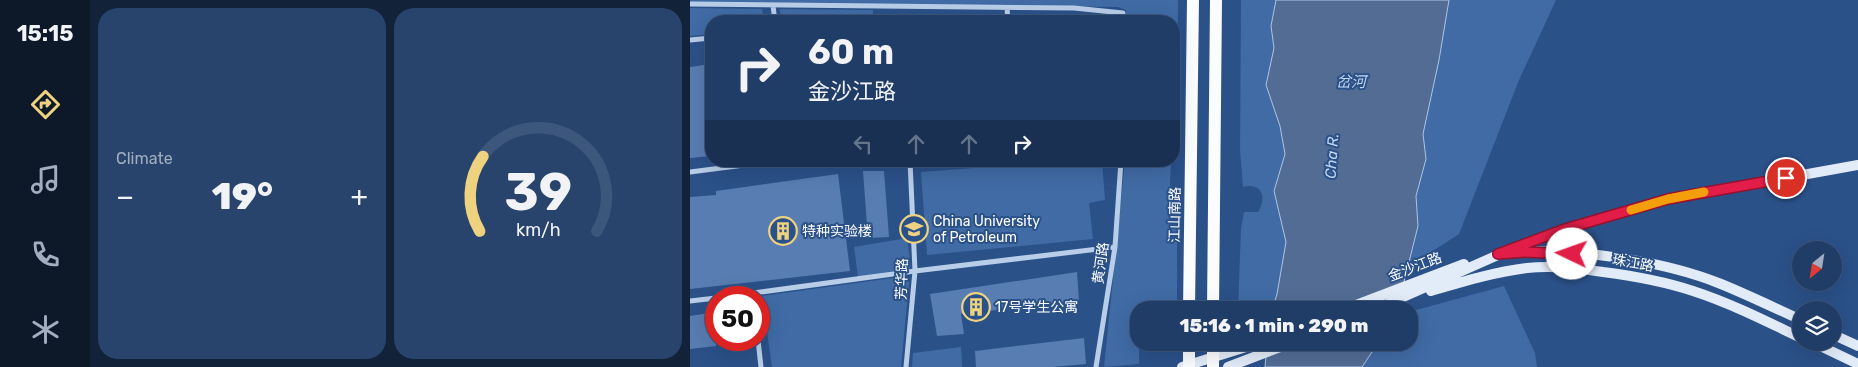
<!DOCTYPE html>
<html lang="en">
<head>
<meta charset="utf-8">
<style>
	body { margin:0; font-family:Rubik,"Noto Sans SC",sans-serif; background:#28446d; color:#f1f3f6; height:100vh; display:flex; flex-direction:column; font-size:19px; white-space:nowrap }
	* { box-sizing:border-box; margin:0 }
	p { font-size:16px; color:#a2aec0 }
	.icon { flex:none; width:28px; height:28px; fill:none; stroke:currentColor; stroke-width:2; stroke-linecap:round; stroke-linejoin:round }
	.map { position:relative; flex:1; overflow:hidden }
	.panel { display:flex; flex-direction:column; gap:8px; padding:8px; background:#122239; width:600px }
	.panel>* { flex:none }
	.top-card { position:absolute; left:15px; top:15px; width:475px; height:152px; border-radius:20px; box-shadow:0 5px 20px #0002,0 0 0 1px #3d567b; background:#203d67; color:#f1f3f6; overflow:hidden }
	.needle { width:32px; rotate:210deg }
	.fabs { position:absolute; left:1102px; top:241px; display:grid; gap:10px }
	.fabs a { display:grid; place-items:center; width:50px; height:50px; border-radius:50%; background:#203d67; box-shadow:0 5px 20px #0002,0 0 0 1px #3d567b; font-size:25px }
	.speed { position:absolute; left:15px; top:286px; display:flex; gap:10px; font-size:25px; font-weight:700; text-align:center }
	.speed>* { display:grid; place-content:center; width:65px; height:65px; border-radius:50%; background:#203d67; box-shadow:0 5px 20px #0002,0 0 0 1px #3d567b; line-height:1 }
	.speed .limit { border:8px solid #d22; background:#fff; color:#111 }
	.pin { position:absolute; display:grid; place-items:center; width:42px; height:42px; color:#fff; margin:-21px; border:2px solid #fff; border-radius:50%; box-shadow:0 1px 5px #0007 }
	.me { position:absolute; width:55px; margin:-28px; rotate:273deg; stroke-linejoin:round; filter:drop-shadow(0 0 4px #0008) }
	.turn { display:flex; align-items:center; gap:18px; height:105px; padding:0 20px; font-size:22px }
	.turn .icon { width:65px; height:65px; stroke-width:2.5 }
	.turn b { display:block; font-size:35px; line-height:42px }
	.lanes { display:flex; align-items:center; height:48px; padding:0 20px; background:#0003; justify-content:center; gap:25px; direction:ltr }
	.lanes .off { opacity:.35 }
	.big { font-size:38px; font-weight:800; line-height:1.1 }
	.panel .widget { flex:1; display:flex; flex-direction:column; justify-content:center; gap:8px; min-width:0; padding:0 18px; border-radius:20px; background:#28446d }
	.panel .dial { align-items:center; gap:0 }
	.dial svg { height:130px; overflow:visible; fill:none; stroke:#3d567b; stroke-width:7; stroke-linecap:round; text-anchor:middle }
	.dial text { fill:#f1f3f6; stroke:none }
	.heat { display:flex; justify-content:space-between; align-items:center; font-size:28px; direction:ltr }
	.panel .tiles { flex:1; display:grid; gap:8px; grid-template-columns:repeat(2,1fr) }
	.trip { position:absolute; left:440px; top:301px; width:288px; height:50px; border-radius:20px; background:#203d67; box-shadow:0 5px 20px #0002,0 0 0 1px #3d567b; font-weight:800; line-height:50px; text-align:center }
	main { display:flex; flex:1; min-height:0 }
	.tab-bar { display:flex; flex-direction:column; width:90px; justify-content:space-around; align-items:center; background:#0d1829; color:#a2aec0 }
	.tab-bar .icon { width:35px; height:35px }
	.tab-bar .on { color:#efd280 }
	.tab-bar b { font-size:22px; color:#f1f3f6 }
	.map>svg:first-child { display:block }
</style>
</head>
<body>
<main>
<nav class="tab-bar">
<b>15:15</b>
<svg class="icon on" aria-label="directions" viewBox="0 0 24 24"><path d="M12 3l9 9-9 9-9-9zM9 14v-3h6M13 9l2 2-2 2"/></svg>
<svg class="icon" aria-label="music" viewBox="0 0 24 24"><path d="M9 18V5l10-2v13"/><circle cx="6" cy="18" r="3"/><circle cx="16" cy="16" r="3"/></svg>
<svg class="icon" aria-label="phone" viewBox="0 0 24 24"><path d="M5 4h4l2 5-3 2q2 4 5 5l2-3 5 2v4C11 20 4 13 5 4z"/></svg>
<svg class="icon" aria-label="climate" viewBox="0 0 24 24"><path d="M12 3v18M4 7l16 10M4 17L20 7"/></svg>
</nav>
<section class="panel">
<div class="tiles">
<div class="widget"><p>Climate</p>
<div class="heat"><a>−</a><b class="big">19°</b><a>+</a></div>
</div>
<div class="widget dial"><svg viewBox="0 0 100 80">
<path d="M14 69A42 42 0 1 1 86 69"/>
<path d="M14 69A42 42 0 0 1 16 23" stroke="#efd280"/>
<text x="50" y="56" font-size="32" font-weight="700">39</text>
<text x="50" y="72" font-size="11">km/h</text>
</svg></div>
</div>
</section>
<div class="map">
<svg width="1168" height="367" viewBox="0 0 1168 367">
	<rect width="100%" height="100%" fill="#2b5189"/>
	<path fill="#406ba5" d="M0,0H488L487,117L484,134V21H437L436,10L428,7L0,2Z
		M551,0H586L581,26L584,48L576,85L590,126L595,154L584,191L596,242L587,294L582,310H548L551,229L554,212H568C577,198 572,182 553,187L550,150Z
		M759,0H866L829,80L769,234L718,267L728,226L726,196L736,159L733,134L749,60Z
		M0,8L72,9L74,21H21V34L0,36Z
		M90,9L183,10V19L156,21H91Z
		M338,161H412L415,200L399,203L403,239L237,255L231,172L338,164Z
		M435,161H481L480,185L487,217V310H449V364L414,367Z
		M217,238L221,268L168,277L164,247Z
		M210,277L219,282L211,367H82L72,296Z
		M814,286L845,353L847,367H672L688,343L719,342V312Z
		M271,347L272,367H222L223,353Z"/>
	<path fill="#526c94" stroke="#adc7e8" d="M586,0H759L749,60L733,134L736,159L726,196L728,226L707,310H582L587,294L596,242L584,191L595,154L590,126L576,85L584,48L581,26Z
		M577,343H688L672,367H575Z"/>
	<path fill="#577db2" d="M21,64V156L0,158V67Z
		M173,171H194L199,237L178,238Z
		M148,174L160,271L0,289V197L26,195V191Z
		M387,272L389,301L271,314L274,334L247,336L240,294Z
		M26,312V346L0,349V316Z
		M394,338L396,364L362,367H286L285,351Z"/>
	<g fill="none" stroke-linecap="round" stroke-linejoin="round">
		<path stroke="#b8cde8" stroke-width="5" d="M0,4L384,8L433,13V21
			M83,6L85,21
			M317,8L318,21
			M175,21L198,17
			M0,40L21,38
			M0,172L85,161
			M27,298L225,271L425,247
			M0,301L26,298
			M68,340L71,367
			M216,367L225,271L220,161
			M406,367L425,247L431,161"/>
		<path stroke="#e2ebf8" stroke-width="10" d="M822,253C883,247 974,261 1031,284C1058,295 1085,308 1111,320
			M741,291C772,282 804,272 837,268C862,265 888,268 913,272C944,276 973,281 1003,291C1040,303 1076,321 1111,338
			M653,310L774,264
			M684,310L808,255L875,229L978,199L1168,165
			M1144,335L1168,346
			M1122,342L1168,364
			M492,367L572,342
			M538,367L603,342"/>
		<path stroke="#fafcfe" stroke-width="12" d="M499,310L503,0
			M523,310L526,0
			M523,342V367
			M499,367V342"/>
	</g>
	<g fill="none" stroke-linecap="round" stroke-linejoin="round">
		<defs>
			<path id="route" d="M882,254L835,252L808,254L875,229L978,199L1096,178"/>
		</defs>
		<use href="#route" stroke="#92132f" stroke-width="12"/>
		<use href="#route" stroke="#e11d48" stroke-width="9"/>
		<path stroke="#f59e0b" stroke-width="9" d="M941,210L978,199L1014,192"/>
	</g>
	<defs>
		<symbol id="university-ring" viewBox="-11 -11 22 22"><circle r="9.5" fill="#2b5189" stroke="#efd280" stroke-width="1.5"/><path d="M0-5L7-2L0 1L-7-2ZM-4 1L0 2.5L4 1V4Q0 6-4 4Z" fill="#efd280"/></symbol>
		<symbol id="building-ring" viewBox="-11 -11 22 22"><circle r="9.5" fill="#2b5189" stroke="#efd280" stroke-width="1.5"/><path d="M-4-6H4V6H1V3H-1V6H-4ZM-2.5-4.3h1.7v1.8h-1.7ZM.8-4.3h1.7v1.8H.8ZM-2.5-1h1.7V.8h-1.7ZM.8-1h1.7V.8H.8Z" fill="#efd280"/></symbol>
	</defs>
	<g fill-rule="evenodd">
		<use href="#university-ring" x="208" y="213" width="32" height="32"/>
		<use href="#building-ring" x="77" y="215" width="32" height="32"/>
		<use href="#building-ring" x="270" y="291" width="32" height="32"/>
	</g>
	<g text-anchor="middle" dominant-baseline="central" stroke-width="4" stroke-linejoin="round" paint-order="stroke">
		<g font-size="14" fill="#fff" stroke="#2b5189">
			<text transform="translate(485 215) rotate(-89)">江山南路</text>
			<text transform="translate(411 263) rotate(-82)">黄河路</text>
			<text transform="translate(943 263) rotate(10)">珠江路</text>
			<text transform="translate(725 267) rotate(-21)">金沙江路</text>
			<text transform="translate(212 279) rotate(-88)">芳华路</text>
		</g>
		<g font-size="14" fill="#fff" stroke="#2b5189" text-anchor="start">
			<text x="243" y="221">China University<tspan x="243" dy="16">of Petroleum</tspan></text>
			<text x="112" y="231">特种实验楼</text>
			<text x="305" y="307">17号学生公寓</text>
		</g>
		<g font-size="15" font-style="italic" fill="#c4d7f0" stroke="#2b5189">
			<text x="661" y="82">岔河</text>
			<text transform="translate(642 156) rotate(-86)">Cha R.</text>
		</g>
	</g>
</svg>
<div class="fabs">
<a><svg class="needle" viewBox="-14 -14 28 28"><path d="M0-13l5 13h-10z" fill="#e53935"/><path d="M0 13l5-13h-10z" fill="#a2aec0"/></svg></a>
<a><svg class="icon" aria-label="layers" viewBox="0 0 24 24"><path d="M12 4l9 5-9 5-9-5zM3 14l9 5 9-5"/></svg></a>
</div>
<div class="speed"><div class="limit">50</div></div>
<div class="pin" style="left:1096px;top:178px;background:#d93025"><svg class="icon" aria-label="arrive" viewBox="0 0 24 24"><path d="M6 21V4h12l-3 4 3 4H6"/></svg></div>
<svg class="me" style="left:882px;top:254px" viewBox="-20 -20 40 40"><circle r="19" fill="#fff"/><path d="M0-13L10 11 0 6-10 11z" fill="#e11d48"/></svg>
<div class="trip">15:16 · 1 min · 290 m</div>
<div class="top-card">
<div class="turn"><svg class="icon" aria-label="right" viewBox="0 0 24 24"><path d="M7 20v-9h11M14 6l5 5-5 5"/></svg><div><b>60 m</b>金沙江路</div></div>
<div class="lanes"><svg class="icon off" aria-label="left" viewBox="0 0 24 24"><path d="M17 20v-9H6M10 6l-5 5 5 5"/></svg><svg class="icon off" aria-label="ahead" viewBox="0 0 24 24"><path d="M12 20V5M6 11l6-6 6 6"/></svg><svg class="icon off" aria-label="ahead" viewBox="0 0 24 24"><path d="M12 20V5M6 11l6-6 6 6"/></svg><svg class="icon" aria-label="right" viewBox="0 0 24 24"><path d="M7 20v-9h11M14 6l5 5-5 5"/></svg></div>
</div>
</div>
</main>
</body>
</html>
